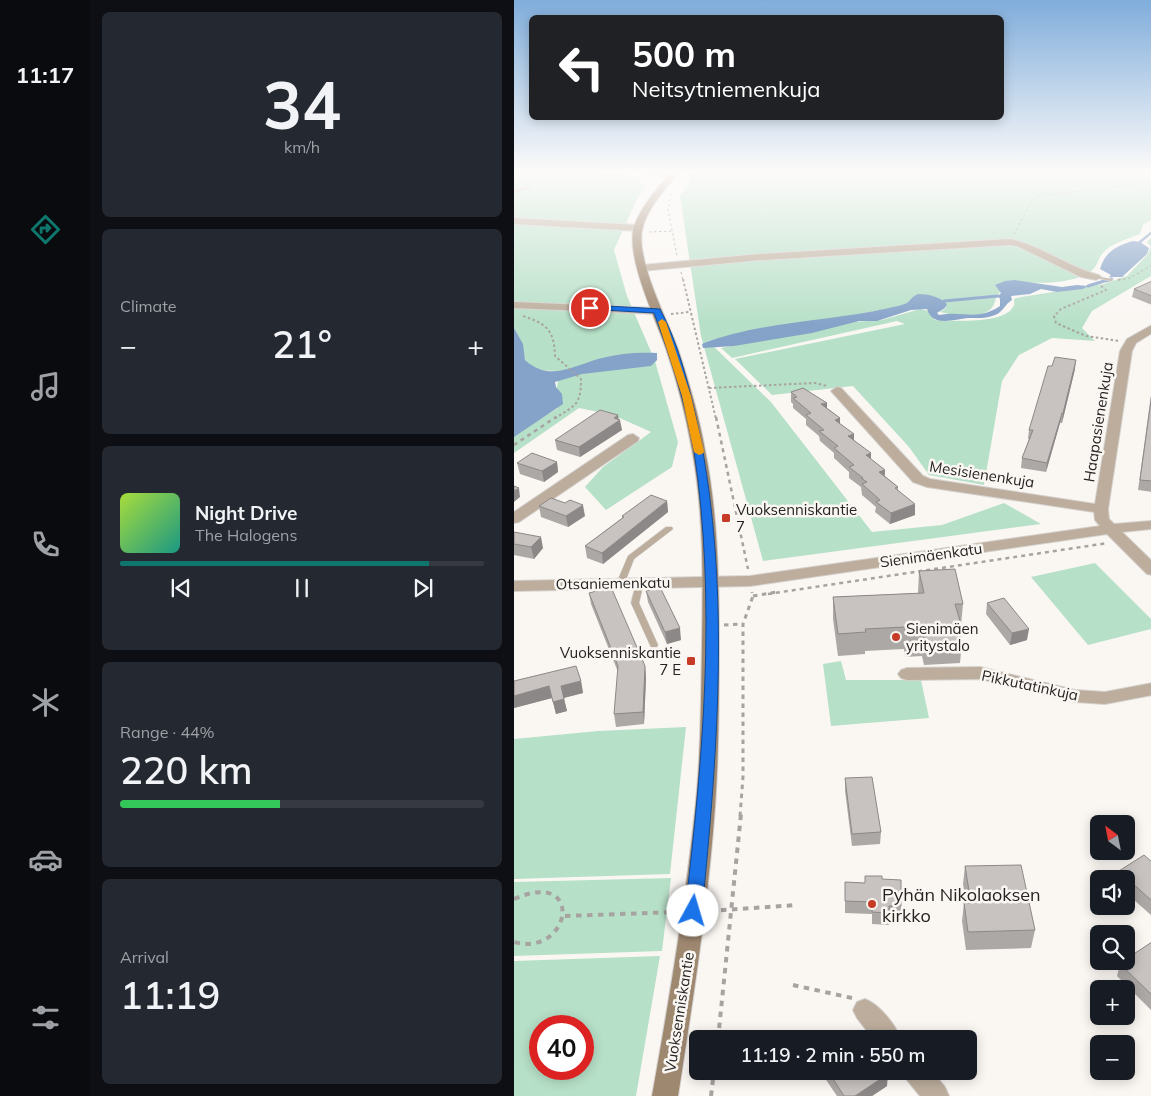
<!DOCTYPE html>
<html lang="en">
<head>
<meta charset="utf-8">
<style>
	body { margin:0; font-family:Mulish,sans-serif; background:#242831; color:#f1f3f6; height:100vh; display:flex; flex-direction:column; font-size:19px; white-space:nowrap }
	* { box-sizing:border-box; margin:0 }
	p { font-size:16px; color:#9ea1a6 }
	.icon { flex:none; width:28px; height:28px; fill:none; stroke:currentColor; stroke-width:2; stroke-linecap:round; stroke-linejoin:round }
	.map { position:relative; flex:1; overflow:hidden }
	.drawer { display:flex; flex-direction:column; gap:12px; padding:12px; background:#0d0f14; width:424px }
	.drawer>* { flex:none }
	.guide { position:absolute; left:15px; top:15px; width:475px; height:105px; border-radius:8px; box-shadow:0 2px 12px #0003; background:#202124; color:#fff; overflow:hidden }
	.needle { width:32px; rotate:328deg }
	.buttons { position:absolute; left:576px; top:815px; display:grid; gap:10px }
	.buttons a { display:grid; place-items:center; width:45px; height:45px; border-radius:8px; background:#171b24; box-shadow:0 2px 12px #0003; font-size:25px }
	.speed { position:absolute; left:15px; top:1015px; display:flex; gap:10px; font-size:25px; font-weight:700; text-align:center }
	.speed>* { display:grid; place-content:center; width:65px; height:65px; border-radius:50%; background:#171b24; box-shadow:0 2px 12px #0003; line-height:1 }
	.speed .limit { border:8px solid #d22; background:#fff; color:#111 }
	.pin { position:absolute; display:grid; place-items:center; width:42px; height:42px; color:#fff; margin:-21px; border:2px solid #fff; border-radius:50%; box-shadow:0 1px 5px #0007 }
	.me { position:absolute; width:55px; margin:-28px; rotate:6deg; stroke-linejoin:round; filter:drop-shadow(0 0 4px #0008) }
	.turn { display:flex; align-items:center; gap:18px; height:105px; padding:0 20px; font-size:22px }
	.turn .icon { width:65px; height:65px; stroke-width:2.5 }
	.turn b { display:block; font-size:35px; line-height:42px }
	.big { font-size:38px; font-weight:600; line-height:1.1 }
	.drawer .card { flex:1; display:flex; flex-direction:column; justify-content:center; gap:8px; min-width:0; padding:0 18px; border-radius:8px; background:#242831 }
	.drawer .dial { align-items:center; gap:0 }
	.dial b { font-size:65px; line-height:1 }
	.song { display:flex; align-items:center; gap:15px }
	.cover { width:60px; height:60px; border-radius:8px; background:linear-gradient(135deg,hsl(80 70% 55%),hsl(170 70% 35%)) }
	.played { height:5px; border-radius:2px; background:linear-gradient(90deg,#0f766e 85%,#363941 85%) }
	.keys { display:flex; justify-content:space-around; direction:ltr }
	.heat { display:flex; justify-content:space-between; align-items:center; font-size:28px; direction:ltr }
	.charge { height:8px; border-radius:4px; background:linear-gradient(90deg,#34c759 44%,#363941 0) }
	.trip { position:absolute; left:175px; top:1030px; width:288px; height:50px; border-radius:8px; background:#171b24; box-shadow:0 2px 12px #0003; font-weight:600; line-height:50px; text-align:center }
	main { display:flex; flex:1; min-height:0 }
	.dock { display:flex; flex-direction:column; width:90px; justify-content:space-around; align-items:center; background:#090b0e; color:#9ea1a6 }
	.dock .icon { width:35px; height:35px }
	.dock .active { color:#0f766e }
	.dock b { font-size:22px; color:#f1f3f6 }
	.map>svg:first-child { display:block }
</style>
</head>
<body>
<main>
<nav class="dock">
<b>11:17</b>
<svg class="icon active" aria-label="directions" viewBox="0 0 24 24"><path d="M12 3l9 9-9 9-9-9zM9 14v-3h6M13 9l2 2-2 2"/></svg>
<svg class="icon" aria-label="music" viewBox="0 0 24 24"><path d="M9 18V5l10-2v13"/><circle cx="6" cy="18" r="3"/><circle cx="16" cy="16" r="3"/></svg>
<svg class="icon" aria-label="phone" viewBox="0 0 24 24"><path d="M5 4h4l2 5-3 2q2 4 5 5l2-3 5 2v4C11 20 4 13 5 4z"/></svg>
<svg class="icon" aria-label="climate" viewBox="0 0 24 24"><path d="M12 3v18M4 7l16 10M4 17L20 7"/></svg>
<svg class="icon" aria-label="car" viewBox="0 0 24 24"><path d="M5 17H2v-5l4-1 3-4h7l3 4 3 1v5h-3M9 17h6M6 11h13"/><circle cx="7" cy="17" r="2"/><circle cx="17" cy="17" r="2"/></svg>
<svg class="icon" aria-label="filters" viewBox="0 0 24 24"><path d="M4 7h16M4 17h16"/><circle cx="9" cy="7" r="2"/><circle cx="15" cy="17" r="2"/></svg>
</nav>
<section class="drawer">
<div class="card dial"><b>34</b><p>km/h</p></div>
<div class="card"><p>Climate</p>
<div class="heat"><a>−</a><b class="big">21°</b><a>+</a></div>
</div>
<div class="card">
<div class="song"><i class="cover"></i><div><b>Night Drive</b><p>The Halogens</p></div></div>
<div class="played"></div>
<div class="keys"><svg class="icon" aria-label="previous" viewBox="0 0 24 24"><path d="M18 5L8 12l10 7zM5 5v14"/></svg><svg class="icon" aria-label="pause" viewBox="0 0 24 24"><path d="M8 5v14M16 5v14"/></svg><svg class="icon" aria-label="next" viewBox="0 0 24 24"><path d="M6 5l10 7-10 7zM19 5v14"/></svg></div>
</div>
<div class="card"><p>Range · 44%</p><b class="big">220 km</b><div class="charge"></div></div>
<div class="card"><p>Arrival</p><b class="big">11:19</b></div>
</section>
<div class="map">
<svg width="638" height="1096" viewBox="0 0 638 1096">
	<rect width="100%" height="100%" fill="#faf7f3"/>
	<path fill="#b7e0c8" fill-rule="evenodd" d="M0,171H66L122,176L131,187L124,197L100,250L113,296L141,361L164,442L158,467L92,510L71,487L89,467L137,432L99,415L65,408L0,453V435L44,408L43,387L46,371L15,370L0,327Z
		M187,171H637V220L629,225L626,234C614,239 596,243 588,254C584,259 583,267 577,271C558,285 520,284 498,281L482,296C480,323 445,316 426,312L432,308L431,301L421,297L403,295L394,303L378,308L194,341L257,402L358,532L428,525L490,503L527,524L249,561L187,336L166,196L179,178Z
		M637,238V276L578,311L568,328L581,341L538,338L505,355L488,381L470,485L415,475L395,447L339,386L258,395L221,359L391,324L383,321L218,358L207,348L275,335L323,323L368,320L406,309L415,311L421,320C438,321 490,324 499,307C501,305 500,302 500,299L507,297L590,284L613,276L633,255L637,247L633,242Z
		M581,563L637,619V629L574,645L517,577Z
		M327,661L332,680H407L415,718L317,726L309,664Z
		M172,727L156,874L0,879V739L84,731Z
		M157,878L148,951L0,956V882Z
		M146,956L122,1096H0V961ZM26,1026H69V1069H26Z"/>
	<path fill="#85a2c8" d="M619,241L626,242L635,248L633,254L608,277H595L597,275L586,269C591,252 602,246 619,241Z
		M501,280L548,287L563,285L574,286L569,289L543,292L527,289L516,294L497,296L498,300C491,304 489,312 481,315C472,319 463,318 454,318C440,319 419,328 413,309L397,310L363,321H345L298,333L220,346L189,348L188,344C247,321 313,322 375,308C380,307 388,305 393,303C397,300 399,295 405,294C414,294 427,297 433,304L431,308L423,313L425,315C450,310 462,322 486,306V299L484,296L487,293L481,285L491,281Z
		M0,328L9,344L11,360C36,383 60,365 88,358C106,353 125,352 143,353V360L137,366L68,374L41,382L42,387L48,394L49,404L0,437Z"/>
	<g fill="none" stroke-linecap="round" stroke-linejoin="round">
		<path stroke="#85a2c8" stroke-width="2.5" d="M178,177L186,171
			M626,242L638,232
			M593,281L598,279"/>
		<path stroke="#85a2c8" stroke-width="3" d="M574,286L597,279
			M430,301L484,296"/>
		<defs>
			<path id="lane" d="M15,186H16V188L0,193V191Z
				M580,276L597,279L599,280L597,281L582,278H580Z
				M152,527H158L159,529L120,559L111,582L107,584H104L103,582L114,556Z
				M123,580H126L130,582L125,603L144,645L143,647H137L136,645L117,603Z"/>
			<path id="street" d="M0,218L124,225L128,228L124,231L0,224Z
				M496,239C528,246 554,267 585,275L587,277L582,280L567,277L503,246L496,245L246,260L128,271L123,268L128,265L246,254Z
				M0,302L143,308L148,311L143,314L0,308Z
				M638,325V333L622,343L618,351L594,509L595,519L600,524L638,521V529L608,532L638,561V575L633,574L593,534L236,586L0,591V581L236,576L586,526L581,520L580,512L413,487L399,482L317,391L323,387L327,388L409,476L416,479L581,504L606,351L613,339Z
				M119,434L125,438L124,441L5,522L0,523V512L114,435Z
				M466,667L561,690L591,692L638,683V695L591,704L561,702L466,679L393,680L387,678L384,674L387,670L393,668Z
				M351,999C366,1005 381,1024 387,1039H359L343,1018L339,1010L343,1002Z
				M390,1071H418L431,1087L435,1096H406L393,1080Z"/>
			<path id="secondary" d="M127,171H165C153,189 135,205 129,227C120,257 153,319 164,349C175,382 185,416 191,450C204,515 205,580 205,645C205,699 205,753 201,807C194,904 179,1000 164,1096H138C155,1001 171,906 181,810C187,755 187,699 188,644C189,579 190,514 178,450C172,416 163,381 152,349C142,319 111,257 120,226C127,207 141,191 154,175L131,173Z"/>
		</defs>
		<use href="#lane" stroke="#d4d1ce" stroke-width="1"/>
		<use href="#street" stroke="#d4d1ce" stroke-width="2"/>
		<use href="#secondary" stroke="#d4d1ce" stroke-width="2"/>
		<path stroke="#a6a3a0" stroke-width="1" stroke-dasharray="2.5 2.5" stroke-linecap="butt" d="M97,171L122,173
			M169,178L178,171
			M157,194L154,210L163,255
			M135,232L159,231
			M500,234L519,199L524,196L638,182
			M167,272L169,281
			M604,280L616,278L638,265"/>
		<path stroke="#a6a3a0" stroke-width="2" stroke-dasharray="2.5 2.5" stroke-linecap="butt" d="M169,279L202,419
			M604,280L608,279
			M587,286L592,290L547,309L540,316L542,323L572,336L605,341
			M157,314L175,312
			M9,316C33,324 40,330 41,356L67,379C67,406 61,405 40,419
			M195,388L301,383L313,386"/>
		<path stroke="#a6a3a0" stroke-width="2.5" stroke-dasharray="4 4" stroke-linecap="butt" d="M202,417L234,569
			M0,445L42,417
			M254,594L594,543"/>
		<path stroke="#a6a3a0" stroke-width="3" stroke-dasharray="4.5 4.5" stroke-linecap="butt" d="M239,596L263,592
			M210,625L229,624
			M226,816L229,777V624L239,596L238,592"/>
		<path stroke="#a6a3a0" stroke-width="4" stroke-dasharray="5.5 5.5" stroke-linecap="butt" d="M0,899C72,867 57,958 0,942
			M196,911L282,905
			M51,916L163,912
			M279,985L338,998
			M204,1039L227,814
			M197,1096L200,1071"/>
		<use href="#lane" fill="#bcad9c" fill-rule="evenodd"/>
		<use href="#street" fill="#bcad9c" fill-rule="evenodd"/>
		<use href="#secondary" fill="#9f8870" fill-rule="evenodd"/>
	</g>
	<path fill="#aca8a6" d="M638,281V305L618,297L620,289Z
		M561,369L548,423H546L532,472L507,468L508,458L515,439H514L515,430Z
		M638,388V492L624,490Z
		M277,392L313,403V408L326,418V424L340,434V440L357,459L371,470V476L384,487V490L401,515L376,524L361,512L362,507L348,495L347,487L335,478V472L320,458V453L306,441L305,436L292,425V419L279,408V404L277,402Z
		M104,420L108,430L66,457L43,450L41,440Z
		M43,462L44,472L30,482L6,474L3,463Z
		M153,501L154,512L89,564L73,558L71,546L108,518V516Z
		M25,506L71,516L54,527L27,517Z
		M0,532L29,548L20,559L0,555Z
		M405,571L449,604L447,625H445V631L448,641L446,663L410,665L408,656L391,657L390,649L351,651V654L324,656L319,619V597L404,593Z
		M132,591L167,640L153,644L134,602Z
		M75,593L131,666L132,678L130,724L102,727L100,714L104,672L77,604Z
		M473,603L513,640L496,645L472,614Z
		M0,681H67L69,693L50,698L53,711L42,714L38,698L0,708Z
		M331,778L367,832L366,844L338,846L331,791Z
		M638,862V916L612,893V879H603L605,871Z
		M451,866L521,930L517,948L452,950L448,921L450,903H452L449,884Z
		M368,879L387,906L386,918H375V925L358,924V914L331,913V882L351,883Z
		M638,942V1011L603,976L606,964Z
		M306,1071H372L373,1086L358,1096H323Z"/>
	<path fill="#8c8887" d="M562,360L561,369L548,423L549,413Z
		M313,403V413L307,404Z
		M548,413L546,423L532,472L533,463Z
		M104,415L105,421L106,420L108,430L66,457L65,447Z
		M326,418V428L321,420Z
		M340,434V445L334,436Z
		M357,453V464L352,455Z
		M43,462L44,472L30,482L28,471Z
		M371,470L370,480L365,472Z
		M5,488L6,497L0,502V491Z
		M153,501L154,512L89,564L88,553Z
		M401,504V515L376,524L377,513Z
		M69,505L71,516L54,527L52,516Z
		M27,537L29,548L20,559L17,547Z
		M166,628L167,640L153,644L151,632Z
		M515,629L513,640L496,645L498,633Z
		M131,666L132,678L130,724L129,712Z
		M67,681L69,693L49,698L47,686Z
		M35,686L38,698L0,708V696Z
		M50,699L53,711L42,714L39,702Z
		M374,1074L373,1086L358,1096H341Z"/>
	<path fill="#c8c3c1" stroke="#8c8887" d="M638,281V296L620,289Z
		M541,357L562,360L549,413H548L533,463L508,458L519,430H515L534,366H538Z
		M289,388L313,403L307,404L326,418L321,420L340,434L334,436L357,453L352,455L371,470L365,472L384,487L381,488L401,504L377,513L362,502L366,500L348,484L353,482L347,478H349L335,467L340,465L320,448L324,446L305,431L310,430L292,415L297,413L279,398L283,397L277,392Z
		M638,393V481L626,480Z
		M86,410L104,415L100,418L106,420L65,447L41,440Z
		M18,453L43,462L28,471L3,463Z
		M0,486L5,488L0,491Z
		M137,495L153,501L88,553L71,546L110,517L108,516Z
		M37,498L51,503L56,500L69,505L52,516L25,506Z
		M0,532L27,537L17,547L0,544Z
		M441,569L449,604H441L446,621H442L448,641L411,643L409,634L392,635L391,627L351,629L352,632L324,634L319,597L410,593L405,571Z
		M97,587L131,666L129,712L100,714L104,666L75,593Z
		M146,587L166,628L151,632L132,591Z
		M490,598L515,629L498,633L473,603Z
		M62,666L67,681L47,686L50,699L39,702L35,686L0,696V681Z
		M358,777L367,832L338,834L331,778Z
		M630,855L638,862V901L605,871Z
		M507,865L521,930L454,932L450,903H457L451,866Z
		M351,876H368V879L387,880V906H375V913L358,912V902L331,901V882L351,883Z
		M638,942V995L606,964L610,961H612V959Z
		M323,1034L326,1039H316Z
		M346,1035L349,1039H340Z
		M314,1071H372L374,1074L341,1096H330Z"/>
	<linearGradient id="sky" x2="0" y2="1"><stop stop-color="#80addb"/><stop offset="0.53" stop-color="#fdfbfa"/><stop offset="1" stop-color="#fdfbfa" stop-opacity="0"/></linearGradient>
	<rect width="638" height="324" fill="url(#sky)"/>
	<path fill="#1a73e8" stroke="#114b97" d="M76,305L146,309C163,341 173,379 181,413C218,575 204,748 188,911L185,916L179,918L173,916L171,911C189,760 203,603 180,451C172,404 157,358 140,313L73,309V306Z"/>
	<path fill="#f59e0b" d="M148,319L152,322L177,396L190,452L188,454L185,455L180,452L168,396L144,322Z"/>
	<g fill="#c63a26" stroke="#faf7f3" stroke-width="2">
		<rect x="207" y="513" width="10" height="10" rx="2.5"/>
		<circle cx="382" cy="637" r="5"/>
		<rect x="172" y="656" width="10" height="10" rx="2.5"/>
		<circle cx="358" cy="904" r="5"/>
	</g>
	<g text-anchor="middle" dominant-baseline="central" stroke-width="5" stroke-linejoin="round" paint-order="stroke">
		<g font-size="15" fill="#262423" stroke="#faf7f3">
			<text transform="translate(584 422) rotate(-81)">Haapasienenkuja</text>
			<text transform="translate(468 474) rotate(9)">Mesisienenkuja</text>
			<text transform="translate(417 555) rotate(-8)">Sienimäenkatu</text>
			<text transform="translate(99 583) rotate(-1)">Otsaniemenkatu</text>
			<text transform="translate(516 685) rotate(12)">Pikkutatinkuja</text>
			<text transform="translate(165 1012) rotate(-81)">Vuoksenniskantie</text>
		</g>
		<g font-size="15" fill="#262423" stroke="#faf7f3" text-anchor="start">
			<text x="222" y="509">Vuoksenniskantie<tspan x="222" dy="17">7</tspan></text>
			<text x="392" y="628">Sienimäen<tspan x="392" dy="17">yritystalo</tspan></text>
			<text x="167" y="652" text-anchor="end">Vuoksenniskantie<tspan x="167" dy="17">7 E</tspan></text>
		</g>
		<g font-size="18" fill="#262423" stroke="#faf7f3" text-anchor="start">
			<text x="368" y="894">Pyhän Nikolaoksen<tspan x="368" dy="21">kirkko</tspan></text>
		</g>
	</g>
</svg>
<div class="buttons">
<a><svg class="needle" viewBox="-14 -14 28 28"><path d="M0-13l5 13h-10z" fill="#e53935"/><path d="M0 13l5-13h-10z" fill="#9ea1a6"/></svg></a>
<a><svg class="icon" aria-label="sound" viewBox="0 0 24 24"><path d="M4 9h4l5-4v14l-5-4H4zM17 9q2 3 0 6"/></svg></a>
<a><svg class="icon" aria-label="search" viewBox="0 0 24 24"><circle cx="10" cy="10" r="6"/><path d="M15 15l6 6"/></svg></a>
<a>+</a>
<a>−</a>
</div>
<div class="speed"><div class="limit">40</div></div>
<div class="pin" style="left:76px;top:308px;background:#d93025"><svg class="icon" aria-label="arrive" viewBox="0 0 24 24"><path d="M6 21V4h12l-3 4 3 4H6"/></svg></div>
<svg class="me" style="left:179px;top:911px" viewBox="-20 -20 40 40"><circle r="19" fill="#fff"/><path d="M0-13L10 11 0 6-10 11z" fill="#1a73e8"/></svg>
<div class="trip">11:19 · 2 min · 550 m</div>
<div class="guide">
<div class="turn"><svg class="icon" aria-label="left" viewBox="0 0 24 24"><path d="M17 20v-9H6M10 6l-5 5 5 5"/></svg><div><b>500 m</b>Neitsytniemenkuja</div></div>
</div>
</div>
</main>
</body>
</html>
